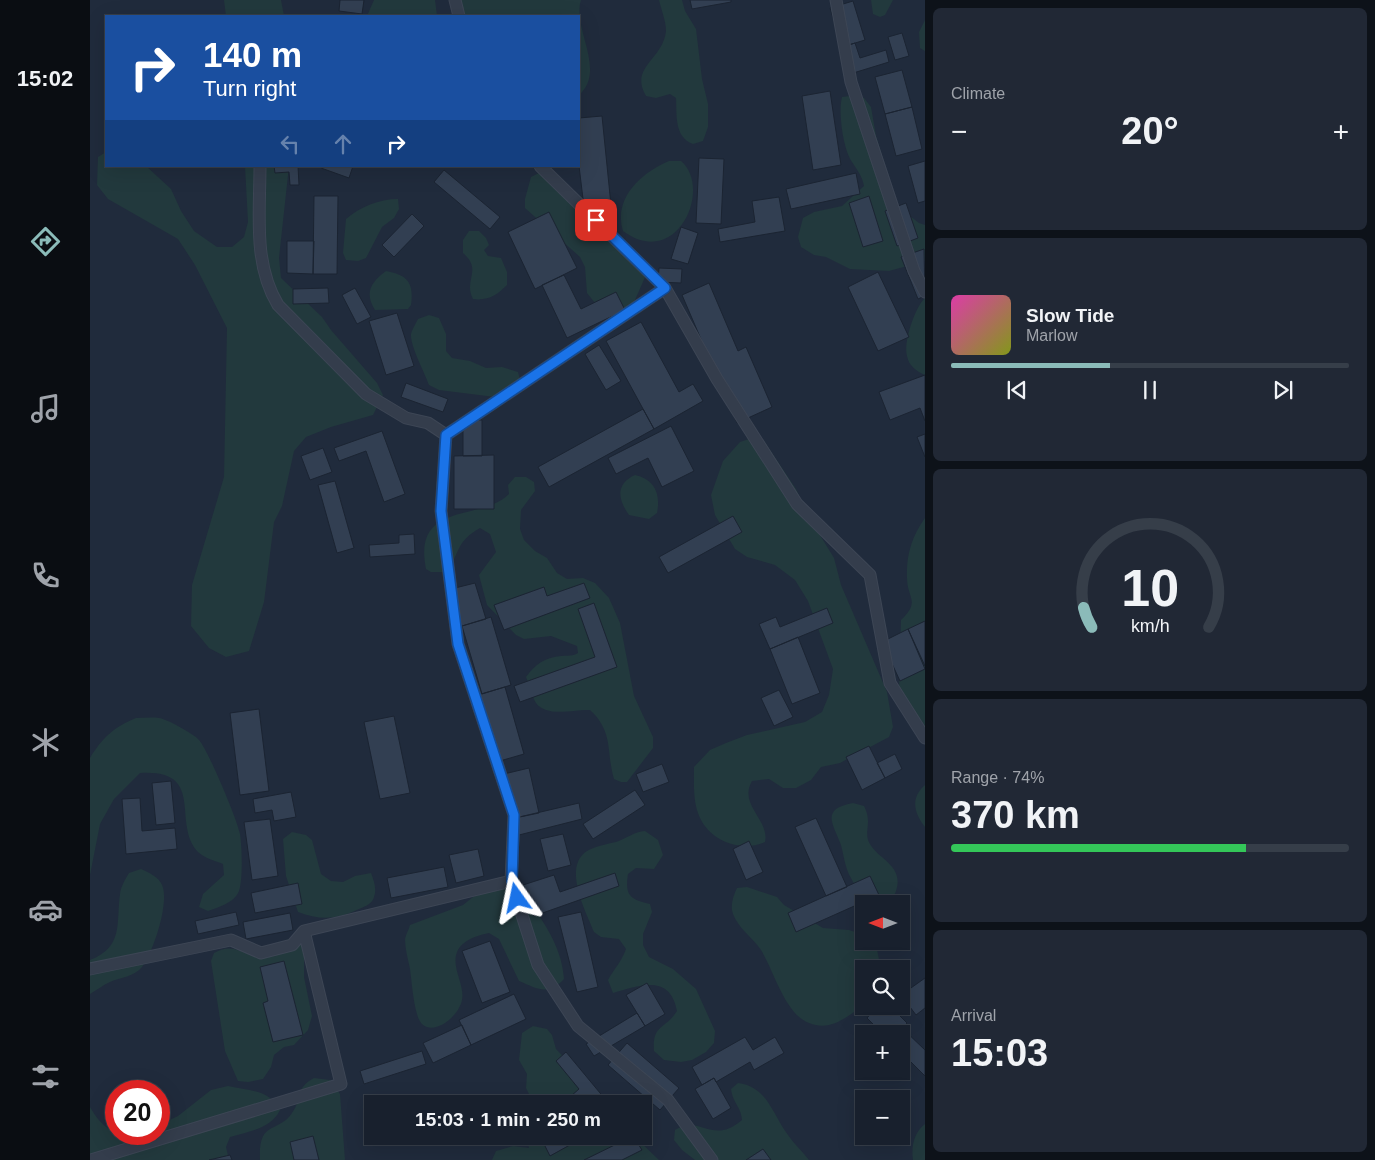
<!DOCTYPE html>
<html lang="en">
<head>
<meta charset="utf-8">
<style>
	body { margin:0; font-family:Arial,sans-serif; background:#212835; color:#f1f3f6; height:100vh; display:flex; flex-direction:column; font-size:19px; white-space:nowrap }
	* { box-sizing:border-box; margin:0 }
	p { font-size:16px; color:#9fa3aa }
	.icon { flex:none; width:28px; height:28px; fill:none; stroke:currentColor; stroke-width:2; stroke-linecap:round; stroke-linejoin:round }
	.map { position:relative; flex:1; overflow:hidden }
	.side { display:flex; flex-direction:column; gap:8px; padding:8px; background:#0d1219; width:450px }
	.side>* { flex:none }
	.guide { position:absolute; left:15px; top:15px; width:475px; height:152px; border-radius:0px; box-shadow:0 5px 20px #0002,0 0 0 1px #363e49; background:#1a4fa0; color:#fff; overflow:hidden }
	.needle { width:32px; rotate:270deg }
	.buttons { position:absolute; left:765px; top:895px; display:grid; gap:10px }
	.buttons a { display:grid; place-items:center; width:55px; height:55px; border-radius:0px; background:#18202d; box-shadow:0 5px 20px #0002,0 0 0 1px #363e49; font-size:25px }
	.speed { position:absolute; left:15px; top:1080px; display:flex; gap:10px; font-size:25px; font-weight:700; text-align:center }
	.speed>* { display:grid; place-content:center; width:65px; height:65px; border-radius:50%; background:#18202d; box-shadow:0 5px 20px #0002,0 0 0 1px #363e49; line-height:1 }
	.speed .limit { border:8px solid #d22; background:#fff; color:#111 }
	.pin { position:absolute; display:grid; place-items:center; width:42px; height:42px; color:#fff; margin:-21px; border-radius:10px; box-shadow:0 2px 8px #0006 }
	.me { position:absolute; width:55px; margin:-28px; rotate:348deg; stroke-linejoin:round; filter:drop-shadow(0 0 4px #0008) }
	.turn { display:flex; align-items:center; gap:18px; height:105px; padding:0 15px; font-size:22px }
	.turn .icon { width:65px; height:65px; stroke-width:2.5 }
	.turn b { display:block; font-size:35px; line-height:42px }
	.lanes { display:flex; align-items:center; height:48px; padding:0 15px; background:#0003; justify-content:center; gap:25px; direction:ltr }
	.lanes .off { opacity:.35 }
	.big { font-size:38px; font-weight:800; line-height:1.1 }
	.side .card { flex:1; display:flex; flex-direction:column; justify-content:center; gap:8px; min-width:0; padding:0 18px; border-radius:8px; background:#212835 }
	.side .dial { align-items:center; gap:0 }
	.dial svg { height:130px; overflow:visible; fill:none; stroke:#363e49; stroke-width:7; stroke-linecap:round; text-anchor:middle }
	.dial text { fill:#f1f3f6; stroke:none }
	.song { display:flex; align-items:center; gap:15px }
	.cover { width:60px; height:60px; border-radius:8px; background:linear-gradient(135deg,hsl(320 70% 55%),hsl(70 70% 35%)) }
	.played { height:5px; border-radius:2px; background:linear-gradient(90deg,#8bbbb9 40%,#363e49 40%) }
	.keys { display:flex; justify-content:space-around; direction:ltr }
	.heat { display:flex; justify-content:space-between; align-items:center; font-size:28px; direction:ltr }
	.charge { height:8px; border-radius:4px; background:linear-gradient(90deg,#34c759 74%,#363e49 0) }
	.trip { position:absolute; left:274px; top:1095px; width:288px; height:50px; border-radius:0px; background:#18202d; box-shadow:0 5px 20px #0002,0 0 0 1px #363e49; font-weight:800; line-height:50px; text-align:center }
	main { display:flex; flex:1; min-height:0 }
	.menu { display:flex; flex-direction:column; width:90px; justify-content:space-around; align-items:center; background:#0a0d12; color:#9fa3aa }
	.menu .icon { width:35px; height:35px }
	.menu .active { color:#8bbbb9 }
	.menu b { font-size:22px; color:#f1f3f6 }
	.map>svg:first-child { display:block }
</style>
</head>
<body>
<main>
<nav class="menu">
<b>15:02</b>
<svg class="icon active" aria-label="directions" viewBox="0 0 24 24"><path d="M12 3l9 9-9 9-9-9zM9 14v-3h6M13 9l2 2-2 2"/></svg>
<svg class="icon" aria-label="music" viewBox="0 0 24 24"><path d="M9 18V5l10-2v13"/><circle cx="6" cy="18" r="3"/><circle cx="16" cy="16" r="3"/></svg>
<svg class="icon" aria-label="phone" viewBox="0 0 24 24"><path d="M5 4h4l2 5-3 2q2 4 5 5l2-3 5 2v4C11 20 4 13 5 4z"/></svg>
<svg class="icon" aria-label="climate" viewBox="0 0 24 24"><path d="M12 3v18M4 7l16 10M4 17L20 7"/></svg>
<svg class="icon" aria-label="car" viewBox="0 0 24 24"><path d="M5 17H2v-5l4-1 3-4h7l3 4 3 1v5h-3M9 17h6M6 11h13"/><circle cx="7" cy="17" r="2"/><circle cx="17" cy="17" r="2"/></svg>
<svg class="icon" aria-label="filters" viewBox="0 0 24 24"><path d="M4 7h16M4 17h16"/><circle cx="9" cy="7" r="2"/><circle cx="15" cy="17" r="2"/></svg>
</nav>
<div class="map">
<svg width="835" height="1160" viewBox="0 0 835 1160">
	<rect width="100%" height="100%" fill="#202b3c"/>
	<path fill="#22393d" d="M134,0H191L194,16H136Z
		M284,0H345L347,16H277Z
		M368,0H491C482,29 517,70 489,95V16H373Z
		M569,0H592L595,11L606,29L612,79L618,104V127L613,141L603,144C584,137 587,115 586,98L580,94L566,98L556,96C539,67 573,60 576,31C576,21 571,9 569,0Z
		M781,0H803L795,15L790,17L783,14Z
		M835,20V51L830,48L829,32Z
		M768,95L774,98L781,107L786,136L794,162L798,187L803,203L829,223L835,225V261L799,271L760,269L736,257L724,255L711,247L708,237L713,218L724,212L752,206L774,186C772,176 768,171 762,162C753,149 748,112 752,97Z
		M16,152V166H56L81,189L91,211L104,231L127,247H142L154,237L158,222L155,166H199L189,258L191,278L232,317L241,330L287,383L293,395L283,415L241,427L216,437L204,451L192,506L184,522L174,602L159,651L136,657L119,648L101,626L102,585L134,477L137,328L105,265L88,239L18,199L7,185L8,157Z
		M579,161H591C623,188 587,271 533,231C523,198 551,173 579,161Z
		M453,171C469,176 476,178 483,195L556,262V275L541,309L521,323L497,293L495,267L490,257L435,208V199L441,177Z
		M308,199L309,209L304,218L292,227L276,258L268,261L256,260L253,253L256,219C270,207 289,199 308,199Z
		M379,231H389L396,238L399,245L394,250L398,256L411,258L417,272V285C407,295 398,301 383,299C373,280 393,270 373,253V240Z
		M296,271C318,275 324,283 321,305L318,309L285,310C274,293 281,282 296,271Z
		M835,298V375C826,371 819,366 817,356C813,343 825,307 835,298Z
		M339,315L349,318L356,334V351L362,358L380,361L396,368L412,367L428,372L432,388L422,398H413L349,390L339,385C335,373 320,346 321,334C322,330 326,323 328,319Z
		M662,438L674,441L706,489L717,514L744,558L751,585L797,692L803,727L799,737L750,763L731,767L721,780L706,788H693L679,779L662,781C648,805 680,820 675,842C650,853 617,840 608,813C603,799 604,782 604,767L620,750L636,743L657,735L715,722L732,712L739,695L743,669L718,601L705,580L685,565L657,557L645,549L625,515L621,495L633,461L650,442Z
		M545,475C564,479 571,493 567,513L559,519L539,515C528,500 525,484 545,475Z
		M425,477H436L444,482L445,491L431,510L430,529L434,540L445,551L457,558L467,573L477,579L493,578L505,583L519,598L530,623L544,696L563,737V748L537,782H531L524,779C516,752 524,732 500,710C485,709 457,718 446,703C442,696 439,684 436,677C445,664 456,657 471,656C478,655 482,657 488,653L487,646L461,636L434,639L426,635L397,605L389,575L406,552L400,534L390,528C366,542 371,550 357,572H341L336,569C322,500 392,522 419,494L418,485Z
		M835,518V727L831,729L809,693L811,620C831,601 817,598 817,578C816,555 822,536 835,518Z
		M46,718C54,718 62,717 69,718C77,719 104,734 109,740C118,750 147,819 150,834C152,846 153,880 149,891C144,903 129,907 118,911L109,907L113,894L134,875L133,864C126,861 114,858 108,852C81,823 117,769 50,773L24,799L10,824L0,875V758C12,738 24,727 46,718Z
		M835,785V827C824,813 820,798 835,785Z
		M763,803L774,806C782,822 775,828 778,840C785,859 815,864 806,891C801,906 792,904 779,904C773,895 765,887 761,878C755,868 754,856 751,845C743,824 730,809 763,803Z
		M555,831L568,840L573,855L564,869L546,868L538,874C535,895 539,899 560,904L562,912L553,934V945L559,957L583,969L606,989L625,1031L624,1043L616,1052L602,1060L591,1062L574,1060L564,1051C562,1024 575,1030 587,1011C580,974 551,985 523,993L518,980C524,969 532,961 536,949L529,939L511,937L504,932C496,912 472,867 497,851C506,846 517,844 526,842C537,838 544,832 555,831Z
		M202,832L216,835L222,840L231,874L241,881L253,882L265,876L281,873C284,881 287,889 284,897C282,904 276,906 269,909C248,919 231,921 208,912L196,876L193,839Z
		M51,869C58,872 69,877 72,885C80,902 63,953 52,967C44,977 31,977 20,982C13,985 7,990 0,994V960C34,947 26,923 30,894C31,886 35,880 39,873Z
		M416,885H424C448,911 472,944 474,979C458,996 448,989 429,981L409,939L399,933C388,935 372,940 367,952C361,968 375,984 372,1000C368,1020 334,1043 327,1014C323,1000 322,984 320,969C318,959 315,949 315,939C316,934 319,929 320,925L373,905L383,897Z
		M657,887L687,897L694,905L733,928L759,930L774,935V941H781L787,950L791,969H774V1005C756,1017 741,1032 719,1023C695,1014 684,971 671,950C663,938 648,928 643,914C640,906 643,896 647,888Z
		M199,939L212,942L214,955V977L222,1016L218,1030L204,1045L194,1047L184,1055L181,1067L173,1079L158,1082L148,1081L135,1051L121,961L124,953C149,939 156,963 185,956L190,943Z
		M443,1026L457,1029L462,1035L466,1049L519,1104H450L440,1096L436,1088L437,1074L429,1060L432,1033Z
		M224,1078L240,1080L250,1094L255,1160H170C168,1119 188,1134 202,1113C213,1098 204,1089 224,1078Z
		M648,1083C678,1087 682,1114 698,1135C704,1144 712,1151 719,1160H605L592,1150L584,1140L585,1130C611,1114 622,1146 652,1120C651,1106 643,1104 641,1089Z
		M138,1086C160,1091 179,1089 190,1110C181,1129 159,1131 140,1137L136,1147L139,1160H0V1107C19,1140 34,1134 69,1134V1125L88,1116L121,1090Z
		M835,1124V1160H823C821,1147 824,1132 835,1124Z
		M436,1136H544L569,1160H402L406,1151L423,1146L439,1148Z"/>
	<path fill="#323f52" stroke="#1b2432" d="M250,0H274L272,14L249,11Z
		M600,0H641V2L602,9Z
		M763,1L775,40L752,47L740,8Z
		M812,33L819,56L805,60L798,37Z
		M765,43L770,58L796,50L799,62L760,74L752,47Z
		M812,70L822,107L795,114L785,77Z
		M740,91L751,165L723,170L712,96Z
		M822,107L832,149L806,156L795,114Z
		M512,116L521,205L494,207L489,166V118Z
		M609,158L634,159L631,224L606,223Z
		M835,161V201L828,203L818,166Z
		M184,166H208L209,185H200L199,172L185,173Z
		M232,166H263L259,178L231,168Z
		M354,170L410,217L400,229L344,182Z
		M766,173L770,194L701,209L696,189Z
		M224,196H248L247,274H223Z
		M779,196L793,241L773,247L759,203Z
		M689,197L695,231L630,242L628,229L665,222L662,201Z
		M816,203L828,238L807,246L795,211Z
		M459,212L487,268L445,289L418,232Z
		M322,214L334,226L304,257L292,245Z
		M591,227L608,233L598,264L581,259Z
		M197,241H224L223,274L197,273Z
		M834,249L835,296L828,299L811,257Z
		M569,268L592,269L591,283L568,282Z
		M788,272L819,337L788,351L758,287Z
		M474,275L491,309L526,292L535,310L477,338L452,285Z
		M619,283L648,351L656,347L682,407L647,423L592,295Z
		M238,288L239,303L203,304V289Z
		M265,288L281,317L267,324L252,295Z
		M307,313L324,366L296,375L279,321Z
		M551,322L589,392L603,384L613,401L564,429L516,341Z
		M509,345L531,381L516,390L495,354Z
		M835,375V421L830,408L800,420L789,392Z
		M316,383L358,399L353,412L311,397Z
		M553,409L564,429L459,487L448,467Z
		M373,420H392V456H373Z
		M581,426L604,471L572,487L558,458L526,474L518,458Z
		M292,431L315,494L294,502L276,451L249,461L244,448Z
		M835,434V457L827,437Z
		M233,448L242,472L220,480L211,456Z
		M404,455V509H364V456Z
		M245,481L264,548L247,553L228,485Z
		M643,516L652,532L578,573L569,557Z
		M324,534L325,554L280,557L279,545L309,543V535Z
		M385,583L396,619L372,626L361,589Z
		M494,583L500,598L414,630L404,605L454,587L457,596Z
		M504,603L527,667L430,702L424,686L505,657L488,609Z
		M737,608L743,623L680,649L669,624L686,617L690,627Z
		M401,617L421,685L392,694L372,626Z
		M835,621V666L818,629Z
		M818,629L835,669L810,681L792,642Z
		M708,637L730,693L702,704L680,649Z
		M415,687L434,754L403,763L384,696Z
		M689,690L703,717L684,726L671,698Z
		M169,709L179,791L150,795L140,713Z
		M304,716L320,793L290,799L274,722Z
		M779,746L795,778L772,790L756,757Z
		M805,754L812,769L795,778L787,763Z
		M572,764L579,782L553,792L546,774Z
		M439,768L449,813L425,818L414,774Z
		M81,781L85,823L66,825L62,783Z
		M545,790L555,805L503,839L493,824Z
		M201,792L206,817L184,821L182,810L165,813L163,799Z
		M50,798L52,831L85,828L87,849L36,854L32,799Z
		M489,803L492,819L429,835L425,818Z
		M726,818L757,887L736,896L705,827Z
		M180,819L188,876L162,880L154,822Z
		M473,834L481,865L458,871L450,839Z
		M659,841L673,872L656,880L643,849Z
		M388,849L394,876L366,883L359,855Z
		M354,867L358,887L301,898L297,878Z
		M525,873L529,886L444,916L433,885L464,875L470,892Z
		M780,876L789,895L706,932L698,913Z
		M208,883L212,904L165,913L161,893Z
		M146,912L149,925L108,934L105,921Z
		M491,912L508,987L487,992L468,917Z
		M200,913L203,930L156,939L153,922Z
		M400,941L420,992L392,1003L372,951Z
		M194,961L213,1035L183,1042L173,1003L178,1001L170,967Z
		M835,978V1008L826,1015L811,995Z
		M557,983L575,1014L555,1026L536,995Z
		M424,994L436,1019L381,1045L369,1020Z
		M788,1006H800L817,1023L806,1034H793L777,1018Z
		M547,1013L555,1026L504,1056L496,1044Z
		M372,1025L381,1045L343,1063L333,1043Z
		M812,1028L835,1050V1076L811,1052V1034H806Z
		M655,1037L663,1050L685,1037L694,1053L664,1070L660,1062L626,1082L624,1078L612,1085L602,1067Z
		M537,1043L589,1088L570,1110L518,1065Z
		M332,1051L336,1064L274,1084L270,1071Z
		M476,1052L515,1099L509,1104H488L481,1096L489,1089L466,1061Z
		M624,1078L641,1108L623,1119L605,1089Z
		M223,1136L229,1160H204L200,1142Z
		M450,1136H496L460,1156Z
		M543,1136L552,1150L532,1160H494Z
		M673,1149L681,1160H656Z
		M140,1155L142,1160H119Z"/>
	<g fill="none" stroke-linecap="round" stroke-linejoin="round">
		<defs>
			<path id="service" d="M365,0L369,16
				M746,0L761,82L824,271L835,292
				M170,166C170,213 163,264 188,305L276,394L316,418L338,423L356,435
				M450,166L575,288L627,379L707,504L780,575L800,683L835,738
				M356,435L351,511L368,644L424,815L421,881L448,965L488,1026L578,1100L622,1160
				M356,435L575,288
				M0,969L141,940L171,953L202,945L214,931
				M1,1160L251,1084L214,931L421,881"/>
		</defs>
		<use href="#service" stroke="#3d4655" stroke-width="13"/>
		<use href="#service" stroke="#343d4c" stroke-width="11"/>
	</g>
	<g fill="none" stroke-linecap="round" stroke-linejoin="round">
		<defs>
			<path id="route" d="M427,898L422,881L424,815L368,644L351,511L356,435L575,288L506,220"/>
		</defs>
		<use href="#route" stroke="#114b97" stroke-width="12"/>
		<use href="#route" stroke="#1a73e8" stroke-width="9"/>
	</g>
</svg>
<div class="buttons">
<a><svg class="needle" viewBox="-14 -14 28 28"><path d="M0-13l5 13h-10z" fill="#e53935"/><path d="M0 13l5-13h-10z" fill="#9fa3aa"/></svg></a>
<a><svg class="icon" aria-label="search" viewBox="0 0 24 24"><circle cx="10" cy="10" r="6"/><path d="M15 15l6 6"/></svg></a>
<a>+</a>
<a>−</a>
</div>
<div class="speed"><div class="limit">20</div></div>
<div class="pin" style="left:506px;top:220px;background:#d93025"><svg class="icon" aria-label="arrive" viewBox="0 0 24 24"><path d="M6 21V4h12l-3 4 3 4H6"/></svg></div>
<svg class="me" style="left:427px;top:898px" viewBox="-20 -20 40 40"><path d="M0-17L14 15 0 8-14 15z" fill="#1a73e8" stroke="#fff" stroke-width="4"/></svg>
<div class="trip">15:03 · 1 min · 250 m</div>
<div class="guide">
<div class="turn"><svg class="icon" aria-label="right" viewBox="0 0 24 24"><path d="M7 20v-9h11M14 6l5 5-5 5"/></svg><div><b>140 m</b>Turn right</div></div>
<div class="lanes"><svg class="icon off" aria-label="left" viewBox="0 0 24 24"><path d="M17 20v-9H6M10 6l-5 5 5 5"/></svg><svg class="icon off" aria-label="ahead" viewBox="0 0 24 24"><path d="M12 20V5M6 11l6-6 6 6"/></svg><svg class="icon" aria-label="right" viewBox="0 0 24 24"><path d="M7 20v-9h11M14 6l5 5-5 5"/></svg></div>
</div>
</div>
<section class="side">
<div class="card"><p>Climate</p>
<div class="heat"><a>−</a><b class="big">20°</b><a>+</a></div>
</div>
<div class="card">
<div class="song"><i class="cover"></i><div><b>Slow Tide</b><p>Marlow</p></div></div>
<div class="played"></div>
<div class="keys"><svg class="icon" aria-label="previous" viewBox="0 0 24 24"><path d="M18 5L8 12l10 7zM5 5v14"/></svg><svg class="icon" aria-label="pause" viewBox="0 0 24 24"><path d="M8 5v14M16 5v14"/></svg><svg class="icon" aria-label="next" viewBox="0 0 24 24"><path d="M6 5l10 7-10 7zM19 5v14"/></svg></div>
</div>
<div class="card dial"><svg viewBox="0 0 100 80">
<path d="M14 69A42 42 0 1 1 86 69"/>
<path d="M14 69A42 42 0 0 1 9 57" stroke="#8bbbb9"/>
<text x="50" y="56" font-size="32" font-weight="700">10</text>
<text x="50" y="72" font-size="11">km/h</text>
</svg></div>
<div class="card"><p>Range · 74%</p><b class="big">370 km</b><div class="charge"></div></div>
<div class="card"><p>Arrival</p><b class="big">15:03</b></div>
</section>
</main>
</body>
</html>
